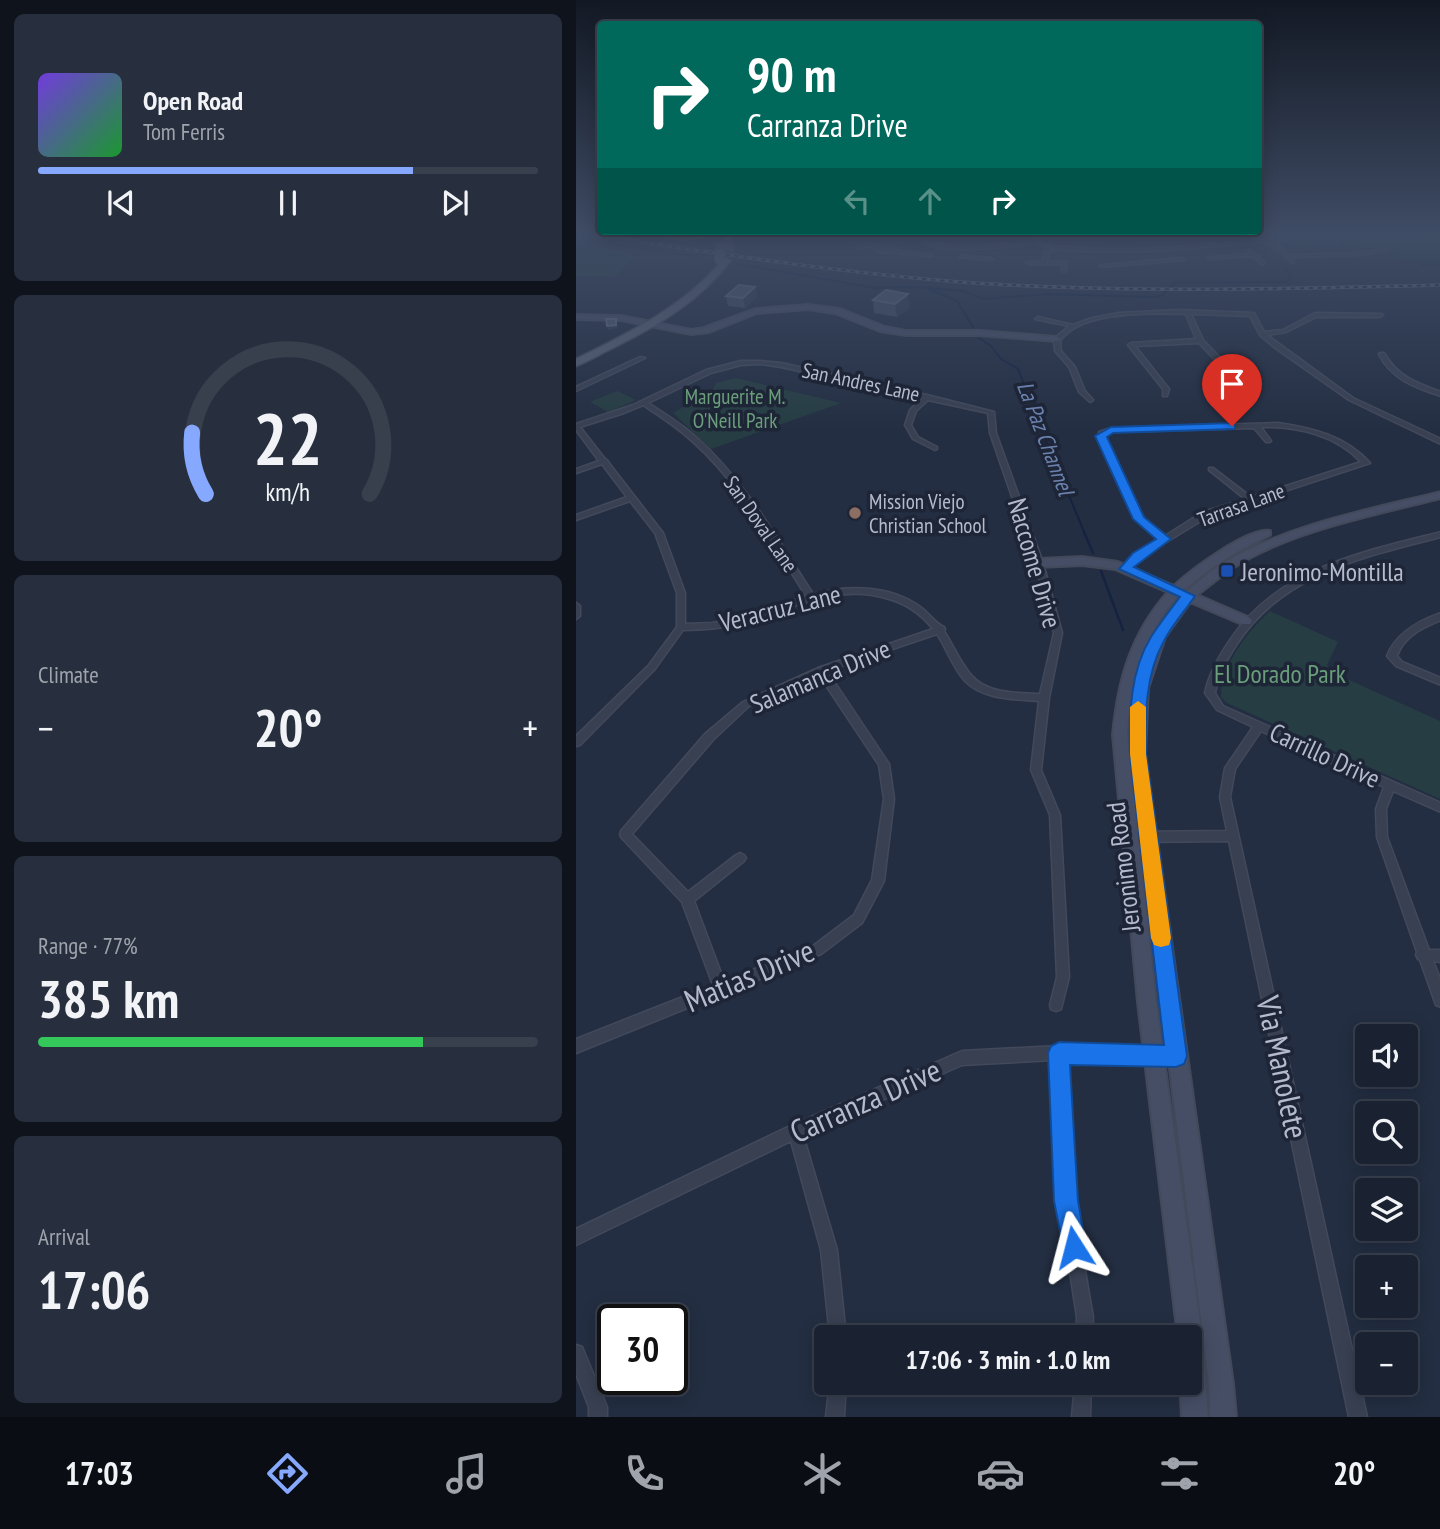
<!DOCTYPE html>
<html lang="en">
<head>
<meta charset="utf-8">
<style>
	body { margin:0; font-family:"PT Sans Narrow",sans-serif; background:#272f3e; color:#f1f3f6; height:100vh; display:flex; flex-direction:column; font-size:26px; white-space:nowrap }
	* { box-sizing:border-box; margin:0 }
	p { font-size:23px; color:#9fa4ac }
	.icon { flex:none; width:38px; height:38px; fill:none; stroke:currentColor; stroke-width:2; stroke-linecap:round; stroke-linejoin:round }
	.map { position:relative; flex:1; overflow:hidden }
	.sheet { display:flex; flex-direction:column; gap:14px; padding:14px; background:#0e131c; width:576px }
	.sheet>* { flex:none }
	.top-card { position:absolute; left:21px; top:21px; width:665px; height:214px; border-radius:7px; box-shadow:0 4px 18px #0003,0 0 0 2px #383f4d; background:#00695c; color:#fff; overflow:hidden }
	.controls { position:absolute; left:779px; top:1024px; display:grid; gap:14px }
	.controls a { display:grid; place-items:center; width:63px; height:63px; border-radius:7px; background:#1a2232; box-shadow:0 4px 18px #0003,0 0 0 2px #383f4d; font-size:35px }
	.speed { position:absolute; left:21px; top:1304px; display:flex; gap:14px; font-size:35px; font-weight:700; text-align:center }
	.speed>* { display:grid; place-content:center; width:91px; height:91px; border-radius:50%; background:#1a2232; box-shadow:0 4px 18px #0003,0 0 0 2px #383f4d; line-height:1 }
	.speed .limit { border:4px solid #111; border-radius:10px; background:#fff; color:#111 }
	.pin { position:absolute; display:grid; place-items:center; width:60px; height:60px; color:#fff; margin:-72px -30px; border-radius:50% 50% 50% 0; rotate:-45deg; box-shadow:0 0 7px #0007 }
	.pin .icon { rotate:45deg }
	.me { position:absolute; width:77px; margin:-38px; rotate:351deg; stroke-linejoin:round; filter:drop-shadow(0 0 5px #0008) }
	.turn { display:flex; align-items:center; gap:24px; height:147px; padding:0 35px; font-size:32px }
	.turn .icon { width:91px; height:91px; stroke-width:2.5 }
	.turn b { display:block; font-size:49px; line-height:60px }
	.lanes { display:flex; align-items:center; height:66px; padding:0 35px; background:#0003; justify-content:center; gap:35px; direction:ltr }
	.lanes .off { opacity:.35 }
	.big { font-size:52px; font-weight:700; line-height:1.1 }
	.sheet .tile { flex:1; display:flex; flex-direction:column; justify-content:center; gap:10px; min-width:0; padding:0 24px; border-radius:10px; background:#272f3e }
	.sheet .dial { align-items:center; gap:0 }
	.dial svg { height:182px; overflow:visible; fill:none; stroke:#383f4d; stroke-width:7; stroke-linecap:round; text-anchor:middle }
	.dial text { fill:#f1f3f6; stroke:none }
	.song { display:flex; align-items:center; gap:21px }
	.cover { width:84px; height:84px; border-radius:10px; background:linear-gradient(135deg,hsl(260 70% 55%),hsl(130 70% 35%)) }
	.played { height:7px; border-radius:4px; background:linear-gradient(90deg,#86a9ff 75%,#383f4d 75%) }
	.keys { display:flex; justify-content:space-around; direction:ltr }
	.heat { display:flex; justify-content:space-between; align-items:center; font-size:38px; direction:ltr }
	.charge { height:10px; border-radius:5px; background:linear-gradient(90deg,#34c759 77%,#383f4d 0) }
	.trip { position:absolute; left:238px; top:1325px; width:388px; height:70px; border-radius:7px; background:#1a2232; box-shadow:0 4px 18px #0003,0 0 0 2px #383f4d; font-weight:700; line-height:70px; text-align:center }
	.menu { display:flex; height:112px; justify-content:space-around; align-items:center; background:#0a0e14; color:#9fa4ac }
	.menu .icon { width:49px; height:49px }
	.menu .active { color:#86a9ff }
	.menu b { font-size:32px; color:#f1f3f6 }
	main { display:flex; flex:1; min-height:0 }
	.map>svg:first-child { display:block }
</style>
</head>
<body>
<main>
<section class="sheet">
<div class="tile">
<div class="song"><i class="cover"></i><div><b>Open Road</b><p>Tom Ferris</p></div></div>
<div class="played"></div>
<div class="keys"><svg class="icon" aria-label="previous" viewBox="0 0 24 24"><path d="M18 5L8 12l10 7zM5 5v14"/></svg><svg class="icon" aria-label="pause" viewBox="0 0 24 24"><path d="M8 5v14M16 5v14"/></svg><svg class="icon" aria-label="next" viewBox="0 0 24 24"><path d="M6 5l10 7-10 7zM19 5v14"/></svg></div>
</div>
<div class="tile dial"><svg viewBox="0 0 100 80">
<path d="M14 69A42 42 0 1 1 86 69"/>
<path d="M14 69A42 42 0 0 1 8 42" stroke="#86a9ff"/>
<text x="50" y="56" font-size="32" font-weight="700">22</text>
<text x="50" y="72" font-size="11">km/h</text>
</svg></div>
<div class="tile"><p>Climate</p>
<div class="heat"><a>−</a><b class="big">20°</b><a>+</a></div>
</div>
<div class="tile"><p>Range · 77%</p><b class="big">385 km</b><div class="charge"></div></div>
<div class="tile"><p>Arrival</p><b class="big">17:06</b></div>
</section>
<div class="map">
<svg width="865" height="1417" viewBox="0 0 865 1417">
	<rect width="100%" height="100%" fill="#232e42"/>
	<path fill="#263d43" d="M864,234V259L825,260L817,254L820,250L776,245L763,239L765,237Z
		M15,246L51,252L58,257L40,277L0,276V254Z
		M160,378L265,403L135,449L97,413L136,391L140,383Z
		M41,391L60,400L32,412L14,402Z
		M694,611L762,642L751,665L762,675L864,721V799L651,703L645,697C645,665 672,631 694,611Z"/>
	<g fill="none" stroke-linecap="round" stroke-linejoin="round">
		<path stroke="#152341" stroke-width="2" d="M0,239L129,258
			M161,264L299,288L342,287
			M846,265L865,264
			M710,271L713,270
			M342,287L387,291L408,299L471,294L578,297L585,296L599,283L708,282L715,279L713,274
			M352,289L381,301L397,327
			M403,338L415,346L425,359L442,369L447,382L455,390L467,434L509,534"/>
		<path stroke="#152341" stroke-width="2.5" d="M508,532L517,553
			M525,571L547,630"/>
		<defs>
			<path id="street" d="M333,234C340,234 342,238 348,240C353,243 359,244 364,244C396,249 429,244 460,240L462,241C451,245 437,246 424,247C395,250 356,254 333,234Z
				M486,234H565L563,235L499,237Z
				M710,238H744L764,242L762,243L727,240L693,241L707,248L712,255L785,253L810,249L812,250L785,255L715,257L718,262L716,263L703,250L687,242C617,248 548,256 478,249L473,252L471,262H491L490,271L488,272L486,271V264H452L450,263L452,262H466L469,250C483,243 502,249 517,249C582,252 645,241 710,238Z
				M298,243L305,248L311,245L322,248V250L319,251L357,255L355,256L303,252L297,246L282,248L280,247Z
				M674,249L688,262V264H684L677,256L634,259L632,258L634,257L675,254L672,250Z
				M385,255L415,258L417,259L415,260L383,257Z
				M607,258L609,260L526,267L524,266L526,265Z
				M602,310L678,313L688,332L707,330L739,313L806,314L807,315L804,317H740L710,332L691,335L777,398L865,439V444L773,400L698,347L684,335L674,316L615,314L627,340L670,385L674,394L671,396L668,394L664,386L623,343L559,346L593,389L591,396H587V389L552,345L555,343L620,339L610,314C578,313 523,312 497,329C492,332 488,336 484,340L485,351L499,367L509,391L517,400L514,402L503,392L493,367L479,351L478,339L493,326L459,319L462,317L497,325L516,318L543,313Z
				M804,353H808C821,376 840,383 865,392V396C840,388 815,379 803,354Z
				M64,357L69,358L0,391V387Z
				M165,361H184L205,363L351,395L418,412L420,433L467,563L486,633L473,698L465,770L484,815L493,977L485,1009L480,1011L475,1009L474,1005L481,977L474,815L455,770L463,701C440,699 407,700 389,681C377,668 371,649 361,634L251,671L313,764L318,799L308,881L286,923L245,954L0,1053V1039L137,985L106,902L45,837L44,834L45,831L129,734L167,702L242,668L357,629C345,614 331,604 313,599C261,582 216,610 167,623C147,628 127,630 107,630L79,669L4,745L0,746V736L73,665L101,627V593L79,533L54,501L0,520V515L51,497L26,464L0,473V469L23,461L0,430V424L57,405L130,370ZM184,364L205,367L346,398L334,410L329,425L337,439L359,450L361,449V447L342,437L335,425L340,411L352,400L412,413L414,433L459,563L478,633L464,694C441,693 411,694 395,675C384,662 377,645 368,631L369,629L368,627C359,623 352,612 343,606C312,585 272,585 237,594C202,540 169,481 121,438C106,424 89,414 72,403L135,373L165,365ZM67,405C84,416 100,427 115,440C163,482 196,542 230,596L160,619L136,623L109,624V593L87,533L32,462L31,460L29,459L4,427L45,414ZM243,675L303,765L308,799L296,880L278,915L237,946L148,981L118,901L168,861L170,858L168,855L164,853L160,855L112,892L56,834L137,740L173,706Z
				M702,423C736,428 770,436 794,463L633,516L572,553L553,571H547V567L566,549L583,539L559,519L522,438L523,432L535,428ZM685,427C721,426 760,435 785,462L675,497L637,468H633V470L669,499L627,512L589,536L566,518L528,438V434L535,432L678,428L690,442H694L695,441Z
				M865,532V537C788,557 707,573 661,644C651,659 642,675 639,693L647,706L865,803V812L817,791L810,809L811,837L853,950H865V962L857,961L865,981V1007L860,1005L844,960L842,959L840,955L841,952L801,837L800,809L808,787L685,731L659,769L654,797L791,1417H773L653,841L556,842L552,840L551,837L552,834L556,832L651,831L644,797L649,768L677,727L641,710L629,693C633,673 643,656 654,640C702,568 787,552 865,532Z
				M0,603L4,606V616L0,619Z
				M865,613V620C846,628 828,636 821,656L826,662L865,678V685L820,666L811,656C820,633 842,621 865,613Z
				M483,1046L600,1049L605,1051L607,1056L605,1061L600,1063L490,1060L497,1201L517,1317L516,1337H500L501,1317L483,1201L477,1060L386,1065L227,1135L261,1250L270,1337H254L245,1250L215,1141L0,1245V1229L214,1126L386,1051Z
				M0,1345L6,1347L31,1407V1417H13V1407L0,1374Z
				M254,1382H270L268,1417H250Z
				M499,1382H515L514,1417H496Z"/>
			<path id="secondary" d="M456,234H462L463,240L480,248L477,250L458,242Z
				M232,305L264,309L309,327L330,331H403L481,337L485,339L481,341L403,335H330L304,331L259,313L232,309L181,313L133,332L115,334L45,320L0,319V315L45,316L115,330L128,328L180,309Z
				M865,492V498C801,514 709,532 655,569C643,577 632,586 621,595L674,618L676,621L674,624H666L614,602L589,637L572,688L569,754L657,1384L660,1417H634L633,1384L555,754L558,688L576,636L605,598L602,596C565,639 555,680 551,735L580,1002L626,1337L632,1417H606L604,1382H614V1337H602L562,1002L537,735C542,680 555,634 592,592L539,569L506,565L463,567L457,563L463,559L506,557L542,562L598,586C615,570 671,528 694,531V535C662,550 635,567 608,590L611,591C623,581 636,570 649,562C715,524 792,510 865,492Z"/>
			<path id="primary" d="M147,234H155L157,251L150,249Z
				M148,258L155,260C125,300 83,325 39,347C26,353 13,361 0,366V359C54,332 110,306 148,258Z"/>
			<path id="highway" d="M76,234H146L105,241Z"/>
		</defs>
		<use href="#street" stroke="#42495b" stroke-width="3"/>
		<use href="#secondary" stroke="#42495b" stroke-width="4"/>
		<use href="#primary" stroke="#42495b" stroke-width="3"/>
		<use href="#highway" stroke="#404859" stroke-width="3"/>
		<use href="#street" fill="#384052" fill-rule="evenodd"/>
		<use href="#secondary" fill="#464e65" fill-rule="evenodd"/>
		<use href="#primary" fill="#565f72" fill-rule="evenodd"/>
		<use href="#highway" fill="#786e54" fill-rule="evenodd"/>
		<defs>
			<path id="rail" d="M16,234C143,254 271,274 399,283C554,293 710,289 865,285"/>
		</defs>
		<use href="#rail" stroke="#5a6479" stroke-width="3.5"/>
		<use href="#rail" stroke="#1d2537" stroke-width="2" stroke-dasharray="4.5" stroke-linecap="butt"/>
		<defs>
			<path id="primary-bridge" d="M143,260L145,245"/>
		</defs>
		<use href="#primary-bridge" stroke="#42495b" stroke-width="10" stroke-linecap="butt"/>
		<use href="#primary-bridge" stroke="#565f72" stroke-width="9"/>
	</g>
	<path fill="#3e4a60" d="M179,287L181,297L169,308L152,306L150,296Z
		M297,300L334,307L321,317L298,313Z"/>
	<path fill="#2e394f" d="M179,287L181,297L169,308L167,298Z
		M332,294L334,307L321,317L319,304Z
		M40,319L42,328L32,330L31,326Z"/>
	<path fill="#4b566c" stroke="#5b667b" stroke-width="2" d="M163,285L179,287L167,298L150,296Z
		M310,290L332,294L319,304L297,300Z
		M30,319H40V325L31,326Z"/>
	<linearGradient id="sky" x2="0" y2="1"><stop stop-color="#131924"/><stop offset="0.54" stop-color="#3f4c65"/><stop offset="1" stop-color="#3f4c65" stop-opacity="0"/></linearGradient>
	<rect width="865" height="432" fill="url(#sky)"/>
	<path fill="#1a73e8" stroke="#114b97" stroke-width="2" d="M656,423L659,424V429L537,433L531,437L568,517L595,539L558,567L619,596C609,611 596,625 588,641C569,675 569,716 570,754L611,1056L608,1064L600,1067L494,1065L502,1201L510,1247L507,1256L498,1260L489,1256L478,1201L472,1053L475,1046L483,1042L588,1045L554,754C553,715 554,671 575,637C584,623 594,610 604,597L543,569L557,553L580,539L557,519L519,436L535,427Z"/>
	<path fill="#f59e0b" d="M562,701L570,707V754L595,938L593,945L585,947L578,945L575,938L554,754V707Z"/>
	<circle fill="#8d6e63" stroke="#1d2537" stroke-width="2.5" cx="279" cy="513" r="7"/>
	<rect fill="#1a4fb4" stroke="#1d2537" stroke-width="2.5" x="644" y="564" width="14" height="14" rx="3.5"/>
	<g text-anchor="middle" dominant-baseline="central" stroke-width="7" stroke-linejoin="round" paint-order="stroke">
		<g font-size="21" fill="#b5bbcc" stroke="#1d2537">
			<text transform="translate(285 382) rotate(12)">San Andres Lane</text>
			<text transform="translate(665 505) rotate(-20)">Tarrasa Lane</text>
			<text transform="translate(185 524) rotate(55)">San Doval Lane</text>
		</g>
		<g font-size="21" fill="#6a9e7b" stroke="#1d2537">
			<text x="159" y="396">Marguerite M.<tspan x="159" dy="24">O'Neill Park</tspan></text>
		</g>
		<g font-size="21" fill="#b5bbcc" stroke="#1d2537" text-anchor="start">
			<text x="293" y="501">Mission Viejo<tspan x="293" dy="24">Christian School</tspan></text>
		</g>
		<g font-size="23" font-style="italic" fill="#6b81ad" stroke="#1d2537">
			<text transform="translate(470 438) rotate(69)">La Paz Channel</text>
		</g>
		<g font-size="26" fill="#b5bbcc" stroke="#1d2537">
			<text transform="translate(459 563) rotate(74)">Naccome Drive</text>
			<text transform="translate(204 608) rotate(-14)">Veracruz Lane</text>
			<text transform="translate(244 676) rotate(-23)">Salamanca Drive</text>
			<text transform="translate(749 755) rotate(25)">Carrillo Drive</text>
			<text transform="translate(547 867) rotate(-97)">Jeronimo Road</text>
		</g>
		<g font-size="26" fill="#b5bbcc" stroke="#1d2537" text-anchor="start">
			<text x="665" y="571">Jeronimo-Montilla</text>
		</g>
		<g font-size="26" fill="#6a9e7b" stroke="#1d2537">
			<text x="704" y="673">El Dorado Park</text>
		</g>
		<g font-size="32" fill="#b5bbcc" stroke="#1d2537">
			<text transform="translate(173 975) rotate(-23)">Matias Drive</text>
			<text transform="translate(707 1067) rotate(78)">Via Manolete</text>
			<text transform="translate(289 1100) rotate(-24)">Carranza Drive</text>
		</g>
	</g>
</svg>
<div class="controls">
<a><svg class="icon" aria-label="sound" viewBox="0 0 24 24"><path d="M4 9h4l5-4v14l-5-4H4zM17 9q2 3 0 6"/></svg></a>
<a><svg class="icon" aria-label="search" viewBox="0 0 24 24"><circle cx="10" cy="10" r="6"/><path d="M15 15l6 6"/></svg></a>
<a><svg class="icon" aria-label="layers" viewBox="0 0 24 24"><path d="M12 4l9 5-9 5-9-5zM3 14l9 5 9-5"/></svg></a>
<a>+</a>
<a>−</a>
</div>
<div class="speed"><div class="limit">30</div></div>
<div class="pin" style="left:656px;top:426px;background:#d93025"><svg class="icon" aria-label="arrive" viewBox="0 0 24 24"><path d="M6 21V4h12l-3 4 3 4H6"/></svg></div>
<svg class="me" style="left:498px;top:1247px" viewBox="-20 -20 40 40"><path d="M0-17L14 15 0 8-14 15z" fill="#1a73e8" stroke="#fff" stroke-width="4"/></svg>
<div class="trip">17:06 · 3 min · 1.0 km</div>
<div class="top-card">
<div class="turn"><svg class="icon" aria-label="right" viewBox="0 0 24 24"><path d="M7 20v-9h11M14 6l5 5-5 5"/></svg><div><b>90 m</b>Carranza Drive</div></div>
<div class="lanes"><svg class="icon off" aria-label="left" viewBox="0 0 24 24"><path d="M17 20v-9H6M10 6l-5 5 5 5"/></svg><svg class="icon off" aria-label="ahead" viewBox="0 0 24 24"><path d="M12 20V5M6 11l6-6 6 6"/></svg><svg class="icon" aria-label="right" viewBox="0 0 24 24"><path d="M7 20v-9h11M14 6l5 5-5 5"/></svg></div>
</div>
</div>
</main>
<nav class="menu">
<b>17:03</b>
<svg class="icon active" aria-label="directions" viewBox="0 0 24 24"><path d="M12 3l9 9-9 9-9-9zM9 14v-3h6M13 9l2 2-2 2"/></svg>
<svg class="icon" aria-label="music" viewBox="0 0 24 24"><path d="M9 18V5l10-2v13"/><circle cx="6" cy="18" r="3"/><circle cx="16" cy="16" r="3"/></svg>
<svg class="icon" aria-label="phone" viewBox="0 0 24 24"><path d="M5 4h4l2 5-3 2q2 4 5 5l2-3 5 2v4C11 20 4 13 5 4z"/></svg>
<svg class="icon" aria-label="climate" viewBox="0 0 24 24"><path d="M12 3v18M4 7l16 10M4 17L20 7"/></svg>
<svg class="icon" aria-label="car" viewBox="0 0 24 24"><path d="M5 17H2v-5l4-1 3-4h7l3 4 3 1v5h-3M9 17h6M6 11h13"/><circle cx="7" cy="17" r="2"/><circle cx="17" cy="17" r="2"/></svg>
<svg class="icon" aria-label="filters" viewBox="0 0 24 24"><path d="M4 7h16M4 17h16"/><circle cx="9" cy="7" r="2"/><circle cx="15" cy="17" r="2"/></svg>
<b>20°</b>
</nav>
</body>
</html>
